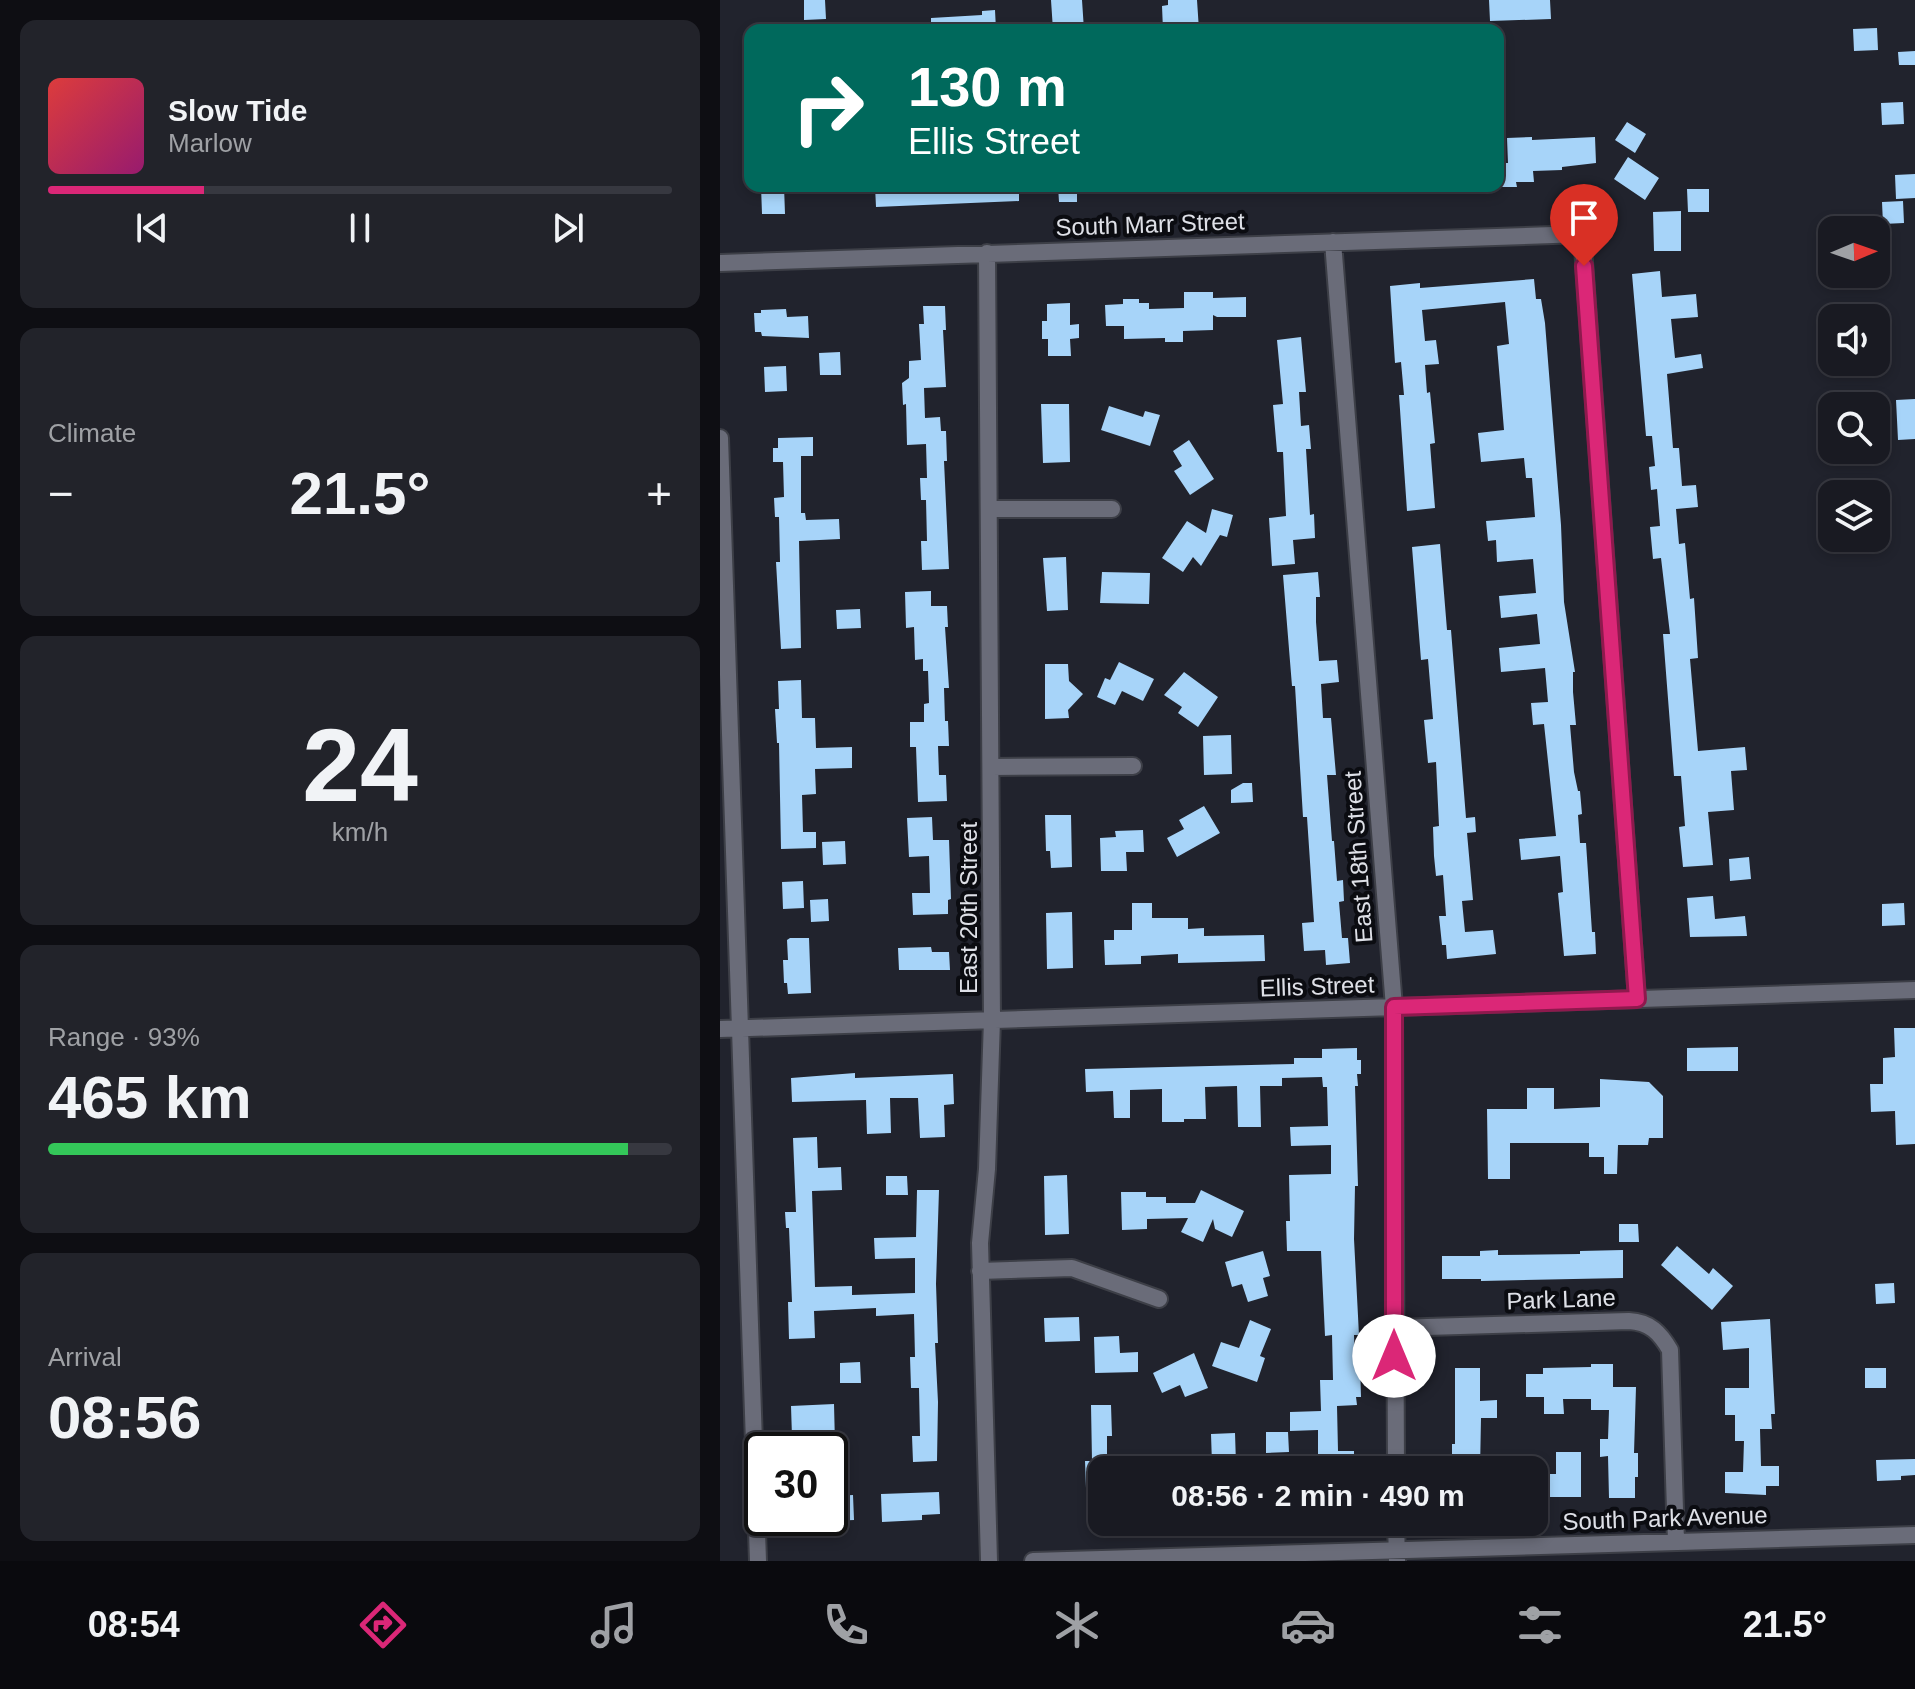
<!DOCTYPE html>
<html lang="en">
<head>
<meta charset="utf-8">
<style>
	body { margin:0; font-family:Helvetica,sans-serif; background:#22232a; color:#f1f3f6; height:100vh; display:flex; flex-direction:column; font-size:30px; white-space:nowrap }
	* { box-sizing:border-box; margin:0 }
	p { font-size:26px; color:#9fa1a5 }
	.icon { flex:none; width:44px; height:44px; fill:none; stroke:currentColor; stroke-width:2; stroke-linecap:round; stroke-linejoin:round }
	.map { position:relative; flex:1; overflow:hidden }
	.side { display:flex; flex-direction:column; gap:20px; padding:20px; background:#0e0e13; width:720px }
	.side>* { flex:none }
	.top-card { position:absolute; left:24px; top:24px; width:760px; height:168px; border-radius:16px; box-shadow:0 4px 12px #0003,0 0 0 2px #373840; background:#00695c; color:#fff; overflow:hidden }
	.needle { width:52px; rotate:88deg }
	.controls { position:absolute; left:1098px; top:216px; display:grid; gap:16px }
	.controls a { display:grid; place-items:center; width:72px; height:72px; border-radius:16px; background:#191a22; box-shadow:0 4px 12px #0003,0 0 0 2px #373840; font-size:40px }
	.speed { position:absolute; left:24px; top:1432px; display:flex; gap:16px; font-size:40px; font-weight:700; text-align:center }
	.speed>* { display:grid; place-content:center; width:104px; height:104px; border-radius:50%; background:#191a22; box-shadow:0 4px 12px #0003,0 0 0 2px #373840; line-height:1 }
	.speed .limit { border:4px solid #111; border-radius:12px; background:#fff; color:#111 }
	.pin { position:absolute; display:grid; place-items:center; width:68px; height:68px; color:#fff; margin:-82px -34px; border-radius:50% 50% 50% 0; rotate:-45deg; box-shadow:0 0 8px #0007 }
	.pin .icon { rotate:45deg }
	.me { position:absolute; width:88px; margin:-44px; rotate:0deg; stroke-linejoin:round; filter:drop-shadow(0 0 6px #0008) }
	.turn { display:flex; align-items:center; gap:28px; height:168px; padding:0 32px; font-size:36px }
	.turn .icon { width:104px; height:104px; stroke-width:2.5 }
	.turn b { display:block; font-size:56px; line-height:68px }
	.big { font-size:60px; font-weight:800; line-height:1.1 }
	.side .widget { flex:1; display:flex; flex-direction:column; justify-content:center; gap:12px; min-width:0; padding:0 28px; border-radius:16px; background:#22232a }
	.side .dial { align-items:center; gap:0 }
	.dial b { font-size:104px; line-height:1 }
	.song { display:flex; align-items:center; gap:24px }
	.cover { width:96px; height:96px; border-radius:12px; background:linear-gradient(135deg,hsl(0 70% 55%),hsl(320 70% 35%)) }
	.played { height:8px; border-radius:4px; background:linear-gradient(90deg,#db2777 25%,#373840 25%) }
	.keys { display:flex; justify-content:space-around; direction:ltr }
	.heat { display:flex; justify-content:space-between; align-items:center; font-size:44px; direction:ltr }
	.charge { height:12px; border-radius:6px; background:linear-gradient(90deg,#34c759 93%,#373840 0) }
	.trip { position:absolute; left:368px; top:1456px; width:460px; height:80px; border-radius:16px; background:#191a22; box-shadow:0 4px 12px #0003,0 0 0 2px #373840; font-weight:800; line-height:80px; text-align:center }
	.menu { display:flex; height:128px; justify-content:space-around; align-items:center; background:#0a0a0e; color:#9fa1a5 }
	.menu .icon { width:56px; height:56px }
	.menu .selected { color:#db2777 }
	.menu b { font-size:36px; color:#f1f3f6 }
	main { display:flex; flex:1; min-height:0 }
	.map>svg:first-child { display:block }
</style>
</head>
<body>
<main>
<section class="side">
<div class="widget">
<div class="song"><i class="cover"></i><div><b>Slow Tide</b><p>Marlow</p></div></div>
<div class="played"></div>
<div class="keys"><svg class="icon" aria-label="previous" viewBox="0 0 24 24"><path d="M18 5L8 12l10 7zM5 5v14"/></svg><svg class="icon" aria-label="pause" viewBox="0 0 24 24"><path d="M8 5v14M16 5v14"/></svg><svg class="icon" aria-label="next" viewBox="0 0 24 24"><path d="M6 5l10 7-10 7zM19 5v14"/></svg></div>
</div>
<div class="widget"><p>Climate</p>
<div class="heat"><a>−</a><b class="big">21.5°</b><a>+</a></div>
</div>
<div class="widget dial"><b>24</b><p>km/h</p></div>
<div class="widget"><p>Range · 93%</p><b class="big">465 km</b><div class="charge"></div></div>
<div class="widget"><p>Arrival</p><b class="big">08:56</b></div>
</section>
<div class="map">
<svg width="1195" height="1561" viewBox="0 0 1195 1561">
	<rect width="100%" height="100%" fill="#21232d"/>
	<path fill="#a7d4f9" d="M84,0H105L106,19L84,20Z
		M331,0H362L364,30H333Z
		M448,0H477L479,30H443L442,6L448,5Z
		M769,0H830L831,19L770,21Z
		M275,10L276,30H211V18L262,15V11Z
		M1157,28L1158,50L1134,51L1133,29Z
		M1195,51V65H1179L1178,52Z
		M1183,102L1184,124L1162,125L1161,103Z
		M907,122L926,134L915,153L895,140Z
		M812,137V140L875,137L876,163L842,167V170L813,171L814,182H796L797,187H778V163H788L787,138Z
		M908,157L939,178L925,200L894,179Z
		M1195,174V198L1176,199L1175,175Z
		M41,186H64L65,214H42Z
		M155,186H299V201L156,207Z
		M338,186H357V202H339Z
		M967,189H989V212H968Z
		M1183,201L1184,223L1163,224L1162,202Z
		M961,211V251H934L933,212Z
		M940,271L942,297L976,294L978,317L951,319L955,358L981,354L983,368L947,374L953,448H959L962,486L976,485L978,507L956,509L959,544L965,543L970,599L974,598L978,658L970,659L978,751L1025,747L1027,770L1011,771L1014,810L988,812L993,865L963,867L959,827L965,826L961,776H954L943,634H950L941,558L933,559L930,527L940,526L937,489L931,490L929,467L935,466L932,436H926L912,274Z
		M814,279L816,299H821L825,323L841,525L844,602L855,672H853V692L856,725H850L854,772L858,791H860L862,814L858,815L860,843H866L872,932H875L876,954L844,956L838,893L843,892L840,856L801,860L799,839L836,836L824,724L813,725L811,703L828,702L825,668L781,672L779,648L820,644L817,614L781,618L779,596L816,593L813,559L777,562L776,540L768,541L766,521L815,517L812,478H806L804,458L761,462L758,433L784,430L777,346L789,344L785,302L702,310L705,341L716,340L719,364L705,365L707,393L710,392L715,443L710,444L715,508L687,511L679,395H684L681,362L675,363L670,286L700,283V288Z
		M464,292H493V298L526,297V317H497L493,315V330L463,331V342H445V338L404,339V326H386L385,305L403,304V299H419V303H429V309L464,308Z
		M350,303V325L359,324V338L350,339L351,356H328V339H322V321H327V304Z
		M203,306H225L226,330H223L226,387L204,388L205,418L220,417L221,431H226L227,461H224L229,569L202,570L201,541H207L206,500H201L200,478H207L206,444L187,445L186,404L183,405L182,383L189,378V361L201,360L199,324H204Z
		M66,309L67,317L88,316L89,338L42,336L41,332H35L34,313H41V310Z
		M581,337L586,392H579L581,426L589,425L591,449H586L590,515L594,514L595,538L573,540L575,564L552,566L549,518L566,516L563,452H557L553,405L563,404L557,340Z
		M120,352L121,375H100L99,353Z
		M66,366L67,391L45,392L44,367Z
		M1195,399V439L1178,440L1176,400Z
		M321,404H349L350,462L323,463Z
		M389,406L423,417L425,411L440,415L430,446L381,430Z
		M93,437V456H81V513H85L86,520L119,519L120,539L79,541L81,648L61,649L56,562H60L59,517H55L54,498L64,497L63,462H53V448H58V438Z
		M469,440L494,479L470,495L454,471L462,466L453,451Z
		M492,509L513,515L507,537L500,535L481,566L473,557L463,572L442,558L467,521L486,533Z
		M720,544L727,630H731L746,818L755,817L756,832L747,833L753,900L742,901L745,932L773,930L776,954L727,959L726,945H722L719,916H726L723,875L716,876L714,856L713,827L719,826L716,762L708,763L704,720L713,719L708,659L701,660L692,547Z
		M346,557L348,610L327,611L323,558Z
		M382,572L430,573L429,604L380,603Z
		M598,572L600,597H596V622L599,661L617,660L619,682L601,684L603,718H611L616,775H607L612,841H614L617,881L623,880L624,901L619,902L622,938H628L630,963L606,965L605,950L584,951L582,923L594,922L587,817H583L575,686H572L563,575Z
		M211,591V606H227L228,627H225L229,688H224L225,721H228L229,746H218L219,775H226L227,801L198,802L196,747H190V722H204V704L209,703L208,671H203V659L195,660L194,627L186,628L185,592Z
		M140,609L141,628L117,629L116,610Z
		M399,662L434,679L423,701L402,691L395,705L377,697L385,678L390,680Z
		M325,664H348L349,681L363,694L348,710L349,718L325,719Z
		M464,672L498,697L478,727L458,713L462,707L444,695Z
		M81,680L82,718H95L96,748L132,747V768L95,769L96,794L82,795L83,832H96V848L61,849L59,743H57L55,709H59L58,681Z
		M511,735L512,774L484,775L483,736Z
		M523,783H532L533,802L511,803V790Z
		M484,806L500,833L457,857L447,838L464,829L459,820Z
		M325,815H351L352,867L331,868L330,851H326Z
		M212,817L213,840H229L231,899L228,900V914L193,915L192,893H210L209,856L189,857L187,818Z
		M423,830L424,852H406L407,871H381L380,838L396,837L395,831Z
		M125,841L126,864L103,865L102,842Z
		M1029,857L1031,879L1010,881L1009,859Z
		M83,881L84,908L63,909L62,882Z
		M993,896L995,919L1025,916L1027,936L970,937L967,898Z
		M108,899L109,921L91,922L90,900Z
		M412,903H432V918H468V929L484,928V936L544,935L545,961L458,963V954L421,956V964L385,965L384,940H394V930H412Z
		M1184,903L1185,925L1162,926V904Z
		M352,912L353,968L327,969L326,913Z
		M70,938H89L91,993L68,994L67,983H64L63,960H68L67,940Z
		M211,947L212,952H229L230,970H179L178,948Z
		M1174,1028H1195V1144L1176,1145L1175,1111L1151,1112L1150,1084H1163V1058L1175,1057Z
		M1018,1047V1071H967V1048Z
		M637,1048V1060H641V1074H637L638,1086H635L638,1186H635L634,1239L639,1335H634L635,1362H640L641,1397H636L637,1405L617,1406L618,1451H634V1466L598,1467V1430L570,1431V1412L601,1411L600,1380H613L612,1335L605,1336L601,1251H567L566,1221H570L569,1175L611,1174V1145L571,1146L570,1127L608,1126L607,1087H603L602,1077L562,1078V1086H540L541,1127H518L517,1086L485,1087L486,1119H464V1122H442V1089L410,1090V1118H394L393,1091L366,1092L365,1069L574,1064V1058H602V1049Z
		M135,1073V1078L233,1074L234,1104L224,1105L225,1137L200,1138L198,1098H170L171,1133L147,1134L146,1100L72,1102L71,1078Z
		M880,1079L929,1082L943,1096V1138H929L928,1145H898L897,1174H884V1157H869V1143H790V1179H768L767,1109H807V1088H834V1109L880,1107Z
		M97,1137L98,1168L121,1167L122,1190L92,1191L95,1287L132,1286V1295L195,1293V1258L155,1259L154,1238L196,1237L197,1190H219L216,1284L218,1343H215L218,1402L217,1461L193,1462L192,1436H200L199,1388H191L190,1357H195L194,1314L156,1316V1308L94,1311L95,1338L69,1339L68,1302H72L69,1228H66L65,1212H76L73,1138Z
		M347,1175L349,1234L325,1235L324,1176Z
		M166,1176H187L188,1195H166Z
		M481,1190L524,1211L512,1237L495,1229L493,1219L483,1242L461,1232L468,1218L427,1219V1229L402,1230L401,1192H426V1197H446V1203H475Z
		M899,1224H918L919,1242H899Z
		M957,1246L989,1274L993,1268L1013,1286L992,1310L941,1265Z
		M778,1250V1255L860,1254V1251L903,1250V1278L761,1281V1279H722V1256H760V1251Z
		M543,1251L550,1276L543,1278L548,1296L528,1302L522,1284L512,1287L505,1262Z
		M1174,1283L1175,1303L1156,1304L1155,1284Z
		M359,1317L360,1341L325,1342L324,1318Z
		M1050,1319L1055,1414H1051L1052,1429H1040L1041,1466H1059V1486H1046V1495L1005,1493V1472H1023L1024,1441H1015V1415H1005V1388H1029V1348L1003,1350L1001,1322Z
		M530,1320L551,1329L540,1356L545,1358L537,1382L492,1366L501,1342L519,1348Z
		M399,1336L400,1353L418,1352V1372L375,1373L374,1337Z
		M474,1353L488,1388L465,1397L460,1385L442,1393L433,1373Z
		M140,1362L141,1383H120V1363Z
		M871,1364H893V1387H916L914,1453H918V1477H915V1498H889L888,1456L880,1457V1439H888L889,1410H871V1399H843L844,1414H824V1397H806V1374H823V1368L871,1367Z
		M735,1368H760V1401L777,1400V1418H761L760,1470H732V1444H735Z
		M1145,1368H1166V1388H1145Z
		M114,1404L115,1444L96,1445V1436L72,1437L71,1406Z
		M371,1405H391L392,1436H387V1470H382V1487L366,1488L365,1461H372Z
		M546,1432H568L569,1452L546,1453Z
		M515,1433L516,1464H492L491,1434Z
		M836,1452H861V1497H814V1474H836Z
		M1195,1459V1475L1181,1476V1480L1157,1481L1156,1460Z
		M219,1492L220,1514L202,1515V1520L162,1522L161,1494Z
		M133,1495L134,1520L110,1521V1496Z"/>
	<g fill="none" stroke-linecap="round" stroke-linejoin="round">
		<defs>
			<path id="minor" d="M613,242L674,1007L676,1470
				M267,253L272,1020L267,1169L260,1243L269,1561
				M0,263L862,234L917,999
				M0,438L38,1561
				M269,509H392
				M271,767L413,766
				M0,1029L1195,990
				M260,1271L352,1268L439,1299
				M674,1328L909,1321C930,1322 940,1333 950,1350L956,1542
				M676,1522L677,1560
				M313,1561L1195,1535"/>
		</defs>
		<use href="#minor" stroke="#3d3f47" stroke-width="20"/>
		<use href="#minor" stroke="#6a6c79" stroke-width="16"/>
	</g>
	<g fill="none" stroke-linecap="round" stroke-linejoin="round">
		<defs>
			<path id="route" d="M674,1356V1007L917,999L864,266"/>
		</defs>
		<use href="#route" stroke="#8e194d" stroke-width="20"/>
		<use href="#route" stroke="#db2777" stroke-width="14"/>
	</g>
	<g text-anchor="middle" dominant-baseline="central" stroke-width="8" stroke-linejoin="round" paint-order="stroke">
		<g font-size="24" fill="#dee0e7" stroke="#0b0c11">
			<text transform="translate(430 224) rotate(-2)">South Marr Street</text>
			<text transform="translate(638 857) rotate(-94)">East 18th Street</text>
			<text transform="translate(248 908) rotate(-90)">East 20th Street</text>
			<text transform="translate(597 986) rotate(-2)">Ellis Street</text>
			<text transform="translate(841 1299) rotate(-2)">Park Lane</text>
			<text transform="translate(945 1518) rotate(-2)">South Park Avenue</text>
		</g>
	</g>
</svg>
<div class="controls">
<a><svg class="needle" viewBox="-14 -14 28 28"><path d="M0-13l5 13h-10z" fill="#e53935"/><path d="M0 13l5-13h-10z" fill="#9fa1a5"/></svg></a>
<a><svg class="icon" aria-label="sound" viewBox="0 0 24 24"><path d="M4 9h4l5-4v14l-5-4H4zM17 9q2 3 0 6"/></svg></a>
<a><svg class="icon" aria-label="search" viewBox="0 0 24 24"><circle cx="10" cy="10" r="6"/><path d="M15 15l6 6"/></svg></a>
<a><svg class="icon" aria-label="layers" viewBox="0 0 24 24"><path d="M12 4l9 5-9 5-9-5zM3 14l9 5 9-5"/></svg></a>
</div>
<div class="speed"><div class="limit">30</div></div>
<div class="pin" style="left:864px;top:266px;background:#d93025"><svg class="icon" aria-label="arrive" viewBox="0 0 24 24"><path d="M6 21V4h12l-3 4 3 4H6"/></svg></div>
<svg class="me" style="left:674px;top:1356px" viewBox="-20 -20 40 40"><circle r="19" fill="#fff"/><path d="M0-13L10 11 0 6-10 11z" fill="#db2777"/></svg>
<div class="trip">08:56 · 2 min · 490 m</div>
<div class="top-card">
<div class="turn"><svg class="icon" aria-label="right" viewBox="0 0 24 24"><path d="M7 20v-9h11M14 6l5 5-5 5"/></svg><div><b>130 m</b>Ellis Street</div></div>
</div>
</div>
</main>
<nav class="menu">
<b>08:54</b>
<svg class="icon selected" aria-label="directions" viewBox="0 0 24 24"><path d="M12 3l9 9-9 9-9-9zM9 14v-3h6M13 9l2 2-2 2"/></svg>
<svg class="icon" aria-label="music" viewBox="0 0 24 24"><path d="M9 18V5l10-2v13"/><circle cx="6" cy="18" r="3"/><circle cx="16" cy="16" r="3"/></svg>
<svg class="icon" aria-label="phone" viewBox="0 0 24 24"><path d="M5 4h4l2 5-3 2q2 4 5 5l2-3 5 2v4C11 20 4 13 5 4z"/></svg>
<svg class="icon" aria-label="climate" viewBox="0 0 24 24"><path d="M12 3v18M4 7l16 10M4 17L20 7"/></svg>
<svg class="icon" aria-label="car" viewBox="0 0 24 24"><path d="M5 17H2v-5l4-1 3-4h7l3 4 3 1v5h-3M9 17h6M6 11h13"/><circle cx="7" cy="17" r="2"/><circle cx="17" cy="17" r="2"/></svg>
<svg class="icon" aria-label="filters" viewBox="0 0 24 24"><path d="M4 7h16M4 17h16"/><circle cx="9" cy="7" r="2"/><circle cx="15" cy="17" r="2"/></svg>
<b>21.5°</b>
</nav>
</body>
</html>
